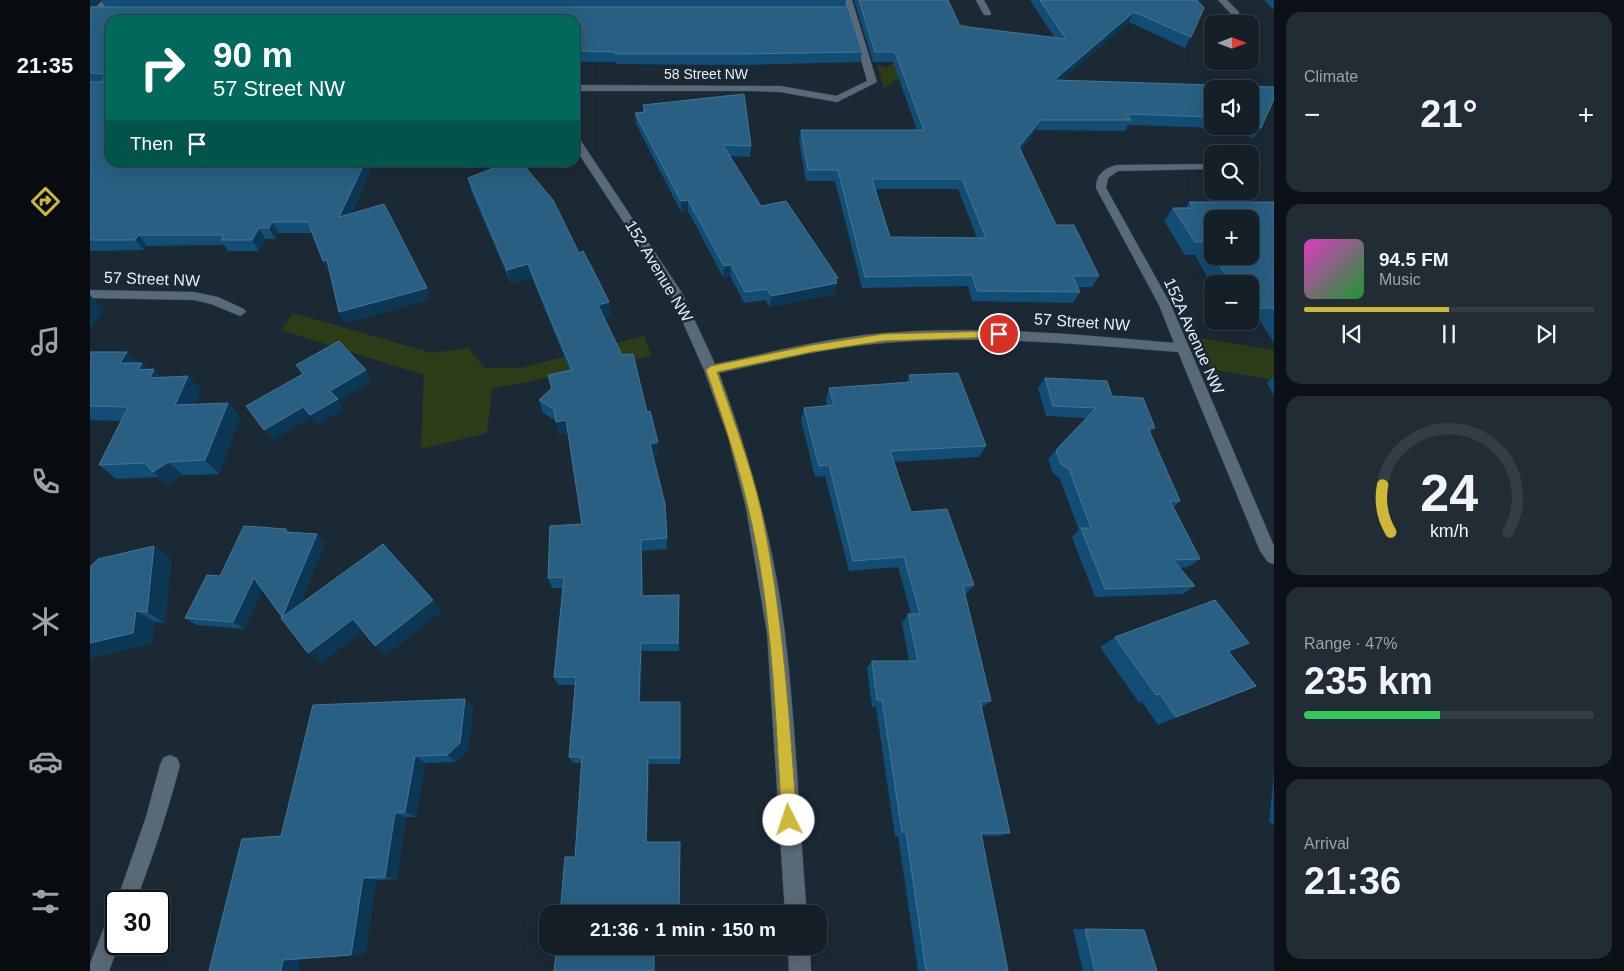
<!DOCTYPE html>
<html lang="en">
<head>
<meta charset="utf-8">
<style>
	body { margin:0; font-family:Arial,sans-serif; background:#212c34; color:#f1f3f6; height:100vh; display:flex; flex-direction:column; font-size:19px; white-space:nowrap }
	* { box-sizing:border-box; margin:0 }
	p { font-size:16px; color:#9da2a8 }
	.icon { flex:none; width:28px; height:28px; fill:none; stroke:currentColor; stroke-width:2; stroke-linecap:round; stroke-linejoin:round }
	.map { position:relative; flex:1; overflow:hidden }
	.details { display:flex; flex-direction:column; gap:12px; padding:12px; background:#0b1116; width:350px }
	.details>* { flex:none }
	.hud { position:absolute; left:15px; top:15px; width:475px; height:152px; border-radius:15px; box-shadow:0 5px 20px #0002,0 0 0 1px #333d45; background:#00695c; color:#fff; overflow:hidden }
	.needle { width:32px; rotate:90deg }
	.buttons { position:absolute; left:1114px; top:15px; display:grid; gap:10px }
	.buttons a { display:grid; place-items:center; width:55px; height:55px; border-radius:10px; background:#141f28; box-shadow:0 5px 20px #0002,0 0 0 1px #333d45; font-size:25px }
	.speed { position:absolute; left:15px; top:890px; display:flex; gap:10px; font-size:25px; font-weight:700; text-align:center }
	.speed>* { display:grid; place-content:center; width:65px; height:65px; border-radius:50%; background:#141f28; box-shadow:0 5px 20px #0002,0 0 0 1px #333d45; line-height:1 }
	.speed .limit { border:2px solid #111; border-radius:8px; background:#fff; color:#111 }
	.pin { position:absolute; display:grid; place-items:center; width:42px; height:42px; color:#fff; margin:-21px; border:2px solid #fff; border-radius:50%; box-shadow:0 1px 5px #0007 }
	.me { position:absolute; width:55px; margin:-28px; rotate:356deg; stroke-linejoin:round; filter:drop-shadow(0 0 4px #0008) }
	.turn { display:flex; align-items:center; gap:18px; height:105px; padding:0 25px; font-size:22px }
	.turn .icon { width:65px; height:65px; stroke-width:2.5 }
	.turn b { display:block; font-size:35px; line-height:42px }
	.then { display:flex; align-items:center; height:48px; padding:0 25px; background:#0003; gap:10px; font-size:19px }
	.big { font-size:38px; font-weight:600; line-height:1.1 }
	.details .tile { flex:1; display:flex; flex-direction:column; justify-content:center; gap:8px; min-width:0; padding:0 18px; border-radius:15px; background:#212c34 }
	.details .dial { align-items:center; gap:0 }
	.dial svg { height:130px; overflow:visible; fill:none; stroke:#333d45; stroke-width:7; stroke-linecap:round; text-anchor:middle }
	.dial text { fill:#f1f3f6; stroke:none }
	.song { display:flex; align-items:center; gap:15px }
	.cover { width:60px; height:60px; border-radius:8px; background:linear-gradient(135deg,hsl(310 70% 55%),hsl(130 70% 35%)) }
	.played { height:5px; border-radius:2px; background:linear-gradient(90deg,#ceb837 50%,#333d45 50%) }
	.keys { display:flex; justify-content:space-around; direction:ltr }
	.heat { display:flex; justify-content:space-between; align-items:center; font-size:28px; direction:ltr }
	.charge { height:8px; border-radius:4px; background:linear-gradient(90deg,#34c759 47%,#333d45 0) }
	.trip { position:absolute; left:449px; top:905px; width:288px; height:50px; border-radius:15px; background:#141f28; box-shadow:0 5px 20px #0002,0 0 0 1px #333d45; font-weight:600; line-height:50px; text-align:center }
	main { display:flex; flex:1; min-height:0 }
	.menu { display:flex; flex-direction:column; width:90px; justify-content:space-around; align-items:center; background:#080c10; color:#9da2a8 }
	.menu .icon { width:35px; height:35px }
	.menu .selected { color:#ceb837 }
	.menu b { font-size:22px; color:#f1f3f6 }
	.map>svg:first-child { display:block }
</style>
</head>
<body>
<main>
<nav class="menu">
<b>21:35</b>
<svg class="icon selected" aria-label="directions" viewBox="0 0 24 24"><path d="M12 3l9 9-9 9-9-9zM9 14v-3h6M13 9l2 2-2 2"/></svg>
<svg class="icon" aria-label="music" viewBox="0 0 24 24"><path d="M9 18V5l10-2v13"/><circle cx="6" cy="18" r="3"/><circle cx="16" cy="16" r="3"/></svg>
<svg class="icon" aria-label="phone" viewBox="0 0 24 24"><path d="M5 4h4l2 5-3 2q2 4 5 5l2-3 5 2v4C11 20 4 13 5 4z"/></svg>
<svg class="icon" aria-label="climate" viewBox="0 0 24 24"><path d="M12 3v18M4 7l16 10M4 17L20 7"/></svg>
<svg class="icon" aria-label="car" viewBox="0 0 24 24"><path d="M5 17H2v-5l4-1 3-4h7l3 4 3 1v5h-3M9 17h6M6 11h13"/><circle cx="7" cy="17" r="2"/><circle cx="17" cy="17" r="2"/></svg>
<svg class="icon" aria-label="filters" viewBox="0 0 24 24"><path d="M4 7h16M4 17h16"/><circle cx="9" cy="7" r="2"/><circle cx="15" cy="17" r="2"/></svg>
</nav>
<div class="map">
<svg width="1184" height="971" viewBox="0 0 1184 971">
	<rect width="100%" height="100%" fill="#1b2935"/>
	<path fill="#2c3c17" d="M871,23L883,28L794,88L787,65L796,68Z
		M203,313L342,353L378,348L395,368H431L554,336L562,356L402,389L397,433L331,449L334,375L191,330Z
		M1106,337L1184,350V380L1119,369Z"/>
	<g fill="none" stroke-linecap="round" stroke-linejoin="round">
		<defs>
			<path id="lane" d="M13,0H22L0,20V13Z
				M754,0H762L787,82L747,102L744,101V97L777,81Z"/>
			<path id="street" d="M886,0H894L901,13L900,15H894Z
				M1128,0H1137L1149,12V16H1143Z
				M485,85L690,86L747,96L752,99L747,102L690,92L661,91H485Z
				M485,137L489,138L592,293L625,364C674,354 724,341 774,335C877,324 981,334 1084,343L1069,305L1006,188C1006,174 1015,168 1027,165L1122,164V167L1118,169L1028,171L1018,178L1016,188L1081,305L1184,546V564L1178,562L1170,551L1088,352C984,344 879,333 774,345C725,350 677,363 629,373C660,457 684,544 695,634C706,726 709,821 717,914H695L677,633L656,508L638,437L614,370L580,293L485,148Z
				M0,290L104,292L128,297L154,309L156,312L150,316L121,304L104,300L0,298Z
				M80,755L87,758L90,765C78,811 63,856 46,901L26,903L56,817L70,765L73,758Z
				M26,914V944H29L19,971H0V964L18,917Z
				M698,946H720L721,971H699Z"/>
		</defs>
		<use href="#lane" stroke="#36434c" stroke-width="1"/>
		<use href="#street" stroke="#36434c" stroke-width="1"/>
		<use href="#lane" fill="#5a6977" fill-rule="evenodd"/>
		<use href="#street" fill="#5a6977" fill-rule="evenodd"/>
	</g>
	<path fill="#114d74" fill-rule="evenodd" d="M0,0H756L755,7L772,52L770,62L649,65L526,64V62H485V20H20L284,162L261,214L341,299L255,323L249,312L240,272H239L233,261L222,233H189L185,239H175L169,251H138L134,245L57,246L54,250L0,251ZM11,0L15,7H4Z
		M764,0H858L870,26L964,37L940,0H1107L1101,37L1095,48L1039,22L971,80L1184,87L1171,128L1163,138L1130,128L1038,125L1035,131L946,130L931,150L966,225L1009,276L1002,287H988L990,292L983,303L882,301L878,286L772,288L745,181H716L709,141L711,130H827L803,62H783ZM1122,89H1160V126H1122ZM785,189H868L887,238L800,237Z
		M1174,0H1184V10Z
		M553,105L661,146L660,157L640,156L671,206L748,278L744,294L679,307L676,300L654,303L640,276L633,277L598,211L591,212L546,124L545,113L553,112Z
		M378,178L489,253L519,302L521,316L514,318L568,455L563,456L575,504L577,549L552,551L553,596L589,595V651H552L550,702H590V764H559L557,842L485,857L492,763H483L479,757L485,685H468L464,677L473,588H462L458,578L492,524L478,433L469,435L466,421L453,413L449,400L461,389L458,375L480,371L442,278L421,284L382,193Z
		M1099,202H1184V343L1170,321H1160V284H1122V285L1105,255H1095L1074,221L1083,208H1096ZM1122,219L1160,256H1122Z
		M0,352L47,363H52L58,369L72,377L98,376L111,390L105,404L138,403L150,417L129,474L93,475L78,485L68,477L26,479L9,465L31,421L0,420Z
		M819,375L896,446L889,457L804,462L821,512L884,585L875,595L901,701L891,708L920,833L909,836H891L918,971H828L808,836H805L786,707H782L777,668L782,661H819L812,623L818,614H821L808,567L759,571L735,476L725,477L711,420L714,408L737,406L736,400L739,388L817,382Z
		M1184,376V396L1177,382Z
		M955,378L1022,396L1065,428L1060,432L1090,501L1084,507L1110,559L1098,567L1090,568L1105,586L1093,594L1005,597L982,537L989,530L970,479L963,473L958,459L966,450L996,418L956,416L948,388Z
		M196,529L200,532L227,534L235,543L210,604L351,611L296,655L273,630L231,663L193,617L172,589L154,629L107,625L95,618L130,576Z
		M64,546L81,559L75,623L65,622L62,643L0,658V567Z
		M1025,637L1159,643L1139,653L1166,686L1068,725L1052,702L1049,703L1010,647Z
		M375,699L383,707L378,750L366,762L335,763L326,817H316L307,879L286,880L275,954L210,959L191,836Z
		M1184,773V825L1179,822Z
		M983,929L1054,930L1067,971H993Z"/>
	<path fill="#0b3755" d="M0,0H11L0,10Z
		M1044,12L1039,22L959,91L964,80Z
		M951,120L946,130L924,157L929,147Z
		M275,162H284L254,228L249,217Z
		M598,200V211L591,212V201Z
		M182,222L189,233L185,239L179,228Z
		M169,228L175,239L169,251L162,240Z
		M48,235L57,246L54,250L45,240Z
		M237,260L243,271L239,272L233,261Z
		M438,264L442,278L421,284L417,270Z
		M641,265L640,276L633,277L634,266Z
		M747,283L744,294L679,307L681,296Z
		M337,288L341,299L255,323L249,312Z
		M0,295L14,309L0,330Z
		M519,302L521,316L510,319L508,305Z
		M37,352L50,366L52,363L62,374L64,369L78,384L74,392L30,363Z
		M276,370L282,381L249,401L254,409L227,425L220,415L240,391Z
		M98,376L111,390L99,419L85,405Z
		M138,403L150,417L129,474L115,460Z
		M213,407L221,418L183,440L174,430Z
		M476,420L478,433L469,435L466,422Z
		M568,442V455L561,456L560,444Z
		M78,462L93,475L78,485L63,472Z
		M227,534L235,543L202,624L192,617Z
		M551,540L552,551L554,605L552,596Z
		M64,546L81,559L75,623L57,612Z
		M164,578L173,586L154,629L143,622Z
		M343,600L351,611L296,655L285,646Z
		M46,611L65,622L62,643L0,658V643Z
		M263,619L275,629L231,663L218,653Z
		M551,643L552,651L550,709L549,702Z
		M1159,643L1140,653L1138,651Z
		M1166,686L1145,695L1068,725L1086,717Z
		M1070,694L1052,702L1049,703L1066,695Z
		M375,699L383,707L378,750L366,762L357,755Z
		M325,756L335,763L326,817L315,812Z
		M558,758L559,764L557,845L556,842Z
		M305,813L316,817L307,879L295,877Z
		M273,878L286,880L275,954L261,955Z
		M564,946H565V971H564Z
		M210,959L208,971H191L193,960Z"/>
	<path fill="#285f82" stroke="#467594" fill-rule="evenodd" d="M769,0H858L870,26L976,39L950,0H1107L1114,8L1101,37L1044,12L964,80L1184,87V99L1171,128L1160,124V89H1122V117L1037,114L1041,120H951L929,147L966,225H984L1009,276H983L990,292L887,291L882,275L775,277L748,170H718L711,130H834L805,52H785ZM782,179H872L896,238L800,237Z
		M0,7H758L772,52L650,54H525L526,52L485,51V20H20V162H275L249,217L294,204L337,288L249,312L237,260L233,261L218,222H182L179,228H169L162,240H131L134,235H48L45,240H0V82H13L15,74L0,73Z
		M654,94L661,146L633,145L671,206L696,201L748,278H744L747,283L681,296L677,289L655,292L641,265L634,266L598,200L591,201L545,113L555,112L553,105Z
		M419,162H431L463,200L489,253L493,251L501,266L519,302L508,305L532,355L543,354L557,412L560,411L568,442L560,444L575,504L577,538L551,540L552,596L589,595L588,643H551L549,702H590V758H558L556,842H590L589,914H470L475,857H485L492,757H479L486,677H464L474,577L458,578L460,526L492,524L476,420L466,422L464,409L449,400L462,388L458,375L482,370L438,264L417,270L378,178Z
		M1099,202H1184V310L1183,308H1160V284H1141L1124,256H1160V219H1122V254L1115,242H1105L1083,208H1103Z
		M249,341L276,370L240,391L248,399L220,415L213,407L174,430L156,406L213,374L206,365Z
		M0,352H37L30,363H52L48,370L64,369L60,378L98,376L85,405L138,403L115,460L78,462L63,472L55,463L9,465L38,407L0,406Z
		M868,373L896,446L800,451L821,512L857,509L884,585L873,586L901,701H890L920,833H891L918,971H836L816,832H812L792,700H787L782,661H828L818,614H830L814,557L763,561L739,465L729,466L714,408L744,405L739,388L822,382L819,375Z
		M955,378L1017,381L1022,396L1053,398L1065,428H1058L1090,501H1080L1110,559L1083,560L1105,586L1015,589L991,528H1001L979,469L971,464L966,450L1006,408L963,406Z
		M154,526L196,529L195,532L227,534L192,617L164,578L143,622L95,618L117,575L130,576Z
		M293,544L343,600L285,646L263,619L218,653L191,618Z
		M64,546L57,612L46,611L43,633L0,643V567L8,559Z
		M1125,600L1159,643L1138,651L1166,686L1086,717L1070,694L1066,695L1025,637Z
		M375,699L370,743L357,755L325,756L315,812L305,813L295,877L273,878L261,955L193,960L191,971H119L152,839L191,836L223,705Z
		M995,929L1054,930L1067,971H1005Z
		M467,946H564V971H464Z"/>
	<path fill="#ceb837" stroke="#867824" d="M909,331L914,334L909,337L793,341L722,352L627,372C643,418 660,463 671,510C693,612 699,716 707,820L705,825L699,828L694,825L692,820C685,716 683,610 658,507C647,461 632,415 616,370L621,366L722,345L793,334Z"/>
	<g text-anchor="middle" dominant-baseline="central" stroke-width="5" stroke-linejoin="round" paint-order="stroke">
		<g font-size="14" fill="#e6eff7" stroke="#1b2935">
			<text x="616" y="74">58 Street NW</text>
		</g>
		<g font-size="16" fill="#e6eff7" stroke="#1b2935">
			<text transform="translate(569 271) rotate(59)">152 Avenue NW</text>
			<text transform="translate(62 279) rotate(2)">57 Street NW</text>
			<text transform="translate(992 322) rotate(4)">57 Street NW</text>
			<text transform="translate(1104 336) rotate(66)">152A Avenue NW</text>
		</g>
	</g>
</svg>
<div class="buttons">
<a><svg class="needle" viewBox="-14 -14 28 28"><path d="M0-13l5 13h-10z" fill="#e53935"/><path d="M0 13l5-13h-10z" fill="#9da2a8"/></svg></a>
<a><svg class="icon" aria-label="sound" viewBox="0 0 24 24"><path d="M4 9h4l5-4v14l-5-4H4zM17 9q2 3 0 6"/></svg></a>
<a><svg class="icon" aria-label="search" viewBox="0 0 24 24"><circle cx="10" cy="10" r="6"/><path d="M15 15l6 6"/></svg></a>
<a>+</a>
<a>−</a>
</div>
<div class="speed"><div class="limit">30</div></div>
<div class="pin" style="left:909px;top:334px;background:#d93025"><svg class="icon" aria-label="arrive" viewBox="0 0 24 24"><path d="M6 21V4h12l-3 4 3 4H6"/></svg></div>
<svg class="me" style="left:699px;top:820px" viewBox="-20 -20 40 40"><circle r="19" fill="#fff"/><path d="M0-13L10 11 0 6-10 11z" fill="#ceb837"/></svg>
<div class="trip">21:36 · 1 min · 150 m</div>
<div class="hud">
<div class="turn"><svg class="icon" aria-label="right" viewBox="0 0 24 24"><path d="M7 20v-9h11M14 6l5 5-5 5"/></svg><div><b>90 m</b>57 Street NW</div></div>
<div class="then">Then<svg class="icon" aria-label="arrive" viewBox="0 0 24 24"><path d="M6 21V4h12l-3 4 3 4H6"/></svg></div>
</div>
</div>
<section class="details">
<div class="tile"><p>Climate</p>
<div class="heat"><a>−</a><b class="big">21°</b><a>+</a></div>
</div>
<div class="tile">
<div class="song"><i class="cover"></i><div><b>94.5 FM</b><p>Music</p></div></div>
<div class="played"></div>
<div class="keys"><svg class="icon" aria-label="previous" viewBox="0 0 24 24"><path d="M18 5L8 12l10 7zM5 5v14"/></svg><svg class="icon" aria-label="pause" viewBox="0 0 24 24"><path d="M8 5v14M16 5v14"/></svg><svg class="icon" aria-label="next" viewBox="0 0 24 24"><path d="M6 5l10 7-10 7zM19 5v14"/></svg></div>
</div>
<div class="tile dial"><svg viewBox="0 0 100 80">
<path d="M14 69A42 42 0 1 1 86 69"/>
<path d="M14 69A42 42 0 0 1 9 40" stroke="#ceb837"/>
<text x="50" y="56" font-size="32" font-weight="700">24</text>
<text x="50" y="72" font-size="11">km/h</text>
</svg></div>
<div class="tile"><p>Range · 47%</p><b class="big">235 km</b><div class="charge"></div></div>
<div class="tile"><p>Arrival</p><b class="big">21:36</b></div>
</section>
</main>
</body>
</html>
